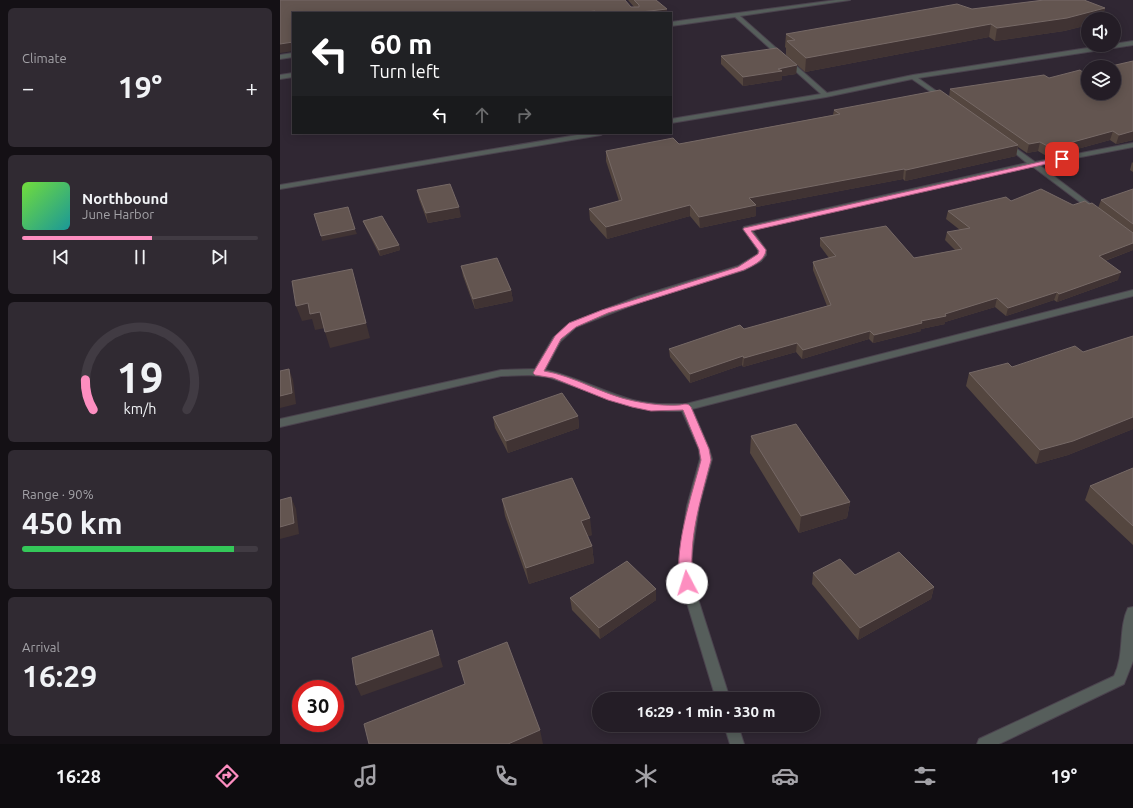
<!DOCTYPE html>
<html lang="en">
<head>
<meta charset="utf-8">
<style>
	body { margin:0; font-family:Ubuntu,sans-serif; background:#302a32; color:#f1f3f6; height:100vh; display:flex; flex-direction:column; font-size:15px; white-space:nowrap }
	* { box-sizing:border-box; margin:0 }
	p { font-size:13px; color:#a3a2a7 }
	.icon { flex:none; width:22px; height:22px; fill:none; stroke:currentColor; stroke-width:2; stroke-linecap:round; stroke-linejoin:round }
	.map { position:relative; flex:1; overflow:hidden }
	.side { display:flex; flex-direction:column; gap:8px; padding:8px; background:#141015; width:280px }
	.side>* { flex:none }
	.guide { position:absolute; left:12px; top:12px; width:380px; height:122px; border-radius:0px; box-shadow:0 2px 10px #0003,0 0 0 1px #413b43; background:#202124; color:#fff; overflow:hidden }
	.tools { position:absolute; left:801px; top:12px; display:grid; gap:8px }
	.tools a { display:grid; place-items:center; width:40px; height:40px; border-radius:50%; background:#241d26; box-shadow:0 2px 10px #0003,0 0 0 1px #413b43; font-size:20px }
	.speed { position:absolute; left:12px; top:680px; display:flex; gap:8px; font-size:20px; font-weight:700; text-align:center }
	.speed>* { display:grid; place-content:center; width:52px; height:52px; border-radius:50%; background:#241d26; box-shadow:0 2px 10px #0003,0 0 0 1px #413b43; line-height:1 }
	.speed .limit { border:6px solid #d22; background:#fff; color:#111 }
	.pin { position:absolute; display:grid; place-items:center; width:34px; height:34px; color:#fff; margin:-17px; border-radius:8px; box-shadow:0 2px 6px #0006 }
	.me { position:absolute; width:44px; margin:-22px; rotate:355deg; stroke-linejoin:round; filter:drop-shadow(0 0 3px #0008) }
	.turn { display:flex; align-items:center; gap:14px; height:84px; padding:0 12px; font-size:18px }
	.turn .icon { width:52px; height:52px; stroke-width:2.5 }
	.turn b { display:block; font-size:28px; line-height:34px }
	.lanes { display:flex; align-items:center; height:38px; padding:0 12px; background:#0003; justify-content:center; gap:20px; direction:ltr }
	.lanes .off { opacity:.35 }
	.big { font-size:30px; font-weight:700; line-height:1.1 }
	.side .widget { flex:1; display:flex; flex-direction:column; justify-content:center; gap:6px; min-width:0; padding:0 14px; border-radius:6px; background:#302a32 }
	.side .dial { align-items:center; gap:0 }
	.dial svg { height:104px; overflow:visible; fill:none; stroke:#413b43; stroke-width:7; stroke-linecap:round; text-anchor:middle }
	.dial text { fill:#f1f3f6; stroke:none }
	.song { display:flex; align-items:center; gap:12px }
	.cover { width:48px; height:48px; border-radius:6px; background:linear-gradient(135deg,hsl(100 70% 55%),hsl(180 70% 35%)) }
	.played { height:4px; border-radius:2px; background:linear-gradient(90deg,#fd8ec0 55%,#413b43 55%) }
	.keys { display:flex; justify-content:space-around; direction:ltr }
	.heat { display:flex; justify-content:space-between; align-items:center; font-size:22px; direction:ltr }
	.charge { height:6px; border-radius:3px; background:linear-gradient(90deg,#34c759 90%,#413b43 0) }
	.trip { position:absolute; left:312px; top:692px; width:228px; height:40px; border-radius:20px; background:#241d26; box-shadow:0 2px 10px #0003,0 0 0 1px #413b43; font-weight:700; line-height:40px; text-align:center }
	.tabs { display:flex; height:64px; justify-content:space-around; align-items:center; background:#0e0c0f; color:#a3a2a7 }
	.tabs .icon { width:28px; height:28px }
	.tabs .selected { color:#fd8ec0 }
	.tabs b { font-size:18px; color:#f1f3f6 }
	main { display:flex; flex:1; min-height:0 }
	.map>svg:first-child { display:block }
</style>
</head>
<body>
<main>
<section class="side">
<div class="widget"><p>Climate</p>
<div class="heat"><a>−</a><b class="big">19°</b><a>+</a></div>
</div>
<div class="widget">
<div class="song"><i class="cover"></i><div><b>Northbound</b><p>June Harbor</p></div></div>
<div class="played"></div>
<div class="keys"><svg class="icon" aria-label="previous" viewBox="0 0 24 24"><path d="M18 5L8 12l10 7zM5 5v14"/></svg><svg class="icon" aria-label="pause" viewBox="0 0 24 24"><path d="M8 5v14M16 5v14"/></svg><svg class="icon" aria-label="next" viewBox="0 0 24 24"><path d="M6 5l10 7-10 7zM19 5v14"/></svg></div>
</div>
<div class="widget dial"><svg viewBox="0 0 100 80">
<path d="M14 69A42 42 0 1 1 86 69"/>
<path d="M14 69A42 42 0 0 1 8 46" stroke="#fd8ec0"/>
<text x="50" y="56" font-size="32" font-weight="700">19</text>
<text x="50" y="72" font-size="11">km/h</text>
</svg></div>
<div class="widget"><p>Range · 90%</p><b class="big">450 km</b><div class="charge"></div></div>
<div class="widget"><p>Arrival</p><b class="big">16:29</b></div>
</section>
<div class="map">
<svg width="853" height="744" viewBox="0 0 853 744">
	<rect width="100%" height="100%" fill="#302733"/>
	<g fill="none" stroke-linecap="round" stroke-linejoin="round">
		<defs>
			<path id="minor" d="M556,0H570L460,16L547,93L633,75L853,41V45L638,78L666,98L667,99L664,101L632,79L546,97L391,123V119L541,94L455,17L391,26V22Z
				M13,53V57L0,59V55Z
				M13,73V77L0,79V75Z
				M309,133H324L321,135L0,189V185Z
				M726,141L755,162L853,143V147L759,165L816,208L817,210L813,212L752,166L472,230L486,250V255L481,261L464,270L363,301L296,327L280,342L265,370C295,376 323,392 353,400C371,405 388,404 406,404L853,290V296L412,409L429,449L432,459L419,506L411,560L413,583L450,699H436L401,583L399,560L407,506L420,459L419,449L402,411H387L354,407L268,377L249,375L221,376L0,427V419L221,370L255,369L273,338L290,323L357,297L458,266L478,254V250L463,229L464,227L747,163L724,144V142Z
				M853,607V661L844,684L719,744H697L699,739L834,676C845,654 838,629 848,608Z
				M444,725H458L464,744H450Z"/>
		</defs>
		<use href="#minor" stroke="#4b434e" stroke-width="2"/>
		<use href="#minor" fill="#565e5b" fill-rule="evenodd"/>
	</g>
	<path fill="#54463f" d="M0,0L354,7L348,0H376L387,9V13H13Z
		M825,8L822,19H808V25L784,31L715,41L709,37L525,72L506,55V48L505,47L506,34L692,9Z
		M441,56L517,65L516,74L502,76V80L463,86L441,64Z
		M853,61V140L836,144L830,140L768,157L758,151L747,153L738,147L736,156L625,181L623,179L476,207V216L420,228L410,216L327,239L310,220L309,209L339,201L326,161V151L399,144L553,115L554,110L669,97L670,89L769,78L804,73Z
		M852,162L853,163V172L850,170Z
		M853,189V250L825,261L838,280L777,302L774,300L726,316L715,307L665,322V324L641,329V331L593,343L589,339L522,359L516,352L463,367L462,365L410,383L390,357L389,349L464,329L547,306L533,270V262L549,258L540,246V238L634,258L675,250L665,240L667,232L680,230L666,219L668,211L731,201L793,205L809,204L818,208L821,200Z
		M137,190L181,217L148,223L139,199Z
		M83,221L119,245L120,250L100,256L85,226Z
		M181,266L231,290L233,301L195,309L183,276Z
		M853,336V429L788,455L756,464L686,386L689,373L732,367L803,352Z
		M298,416L299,428L228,453L215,428L213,417Z
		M471,436L570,502L567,518L519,533L470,453Z
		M853,468V545L805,500L810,486Z
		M222,499L312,535L307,536L312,546L314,563L249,584L225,516Z
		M533,573L654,587L651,599L578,640L532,584Z
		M376,589V600L320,639L292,610L290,598Z"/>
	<path fill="#403333" d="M825,8L822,19H808V25L784,31L715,41L717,28Z
		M387,9V13H352Z
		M315,11V13H299Z
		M711,24L709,37L525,72L526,58Z
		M13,42V51L0,53V44Z
		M517,65L516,74L502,76V80L463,86V77L498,69Z
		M833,131L830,140L768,157L771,148Z
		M853,131V140L836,144L839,135Z
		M760,142L758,151L747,153L749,144Z
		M738,145L736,156L625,181L626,170Z
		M624,169L623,179L476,207V216L420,228L419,217L469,198Z
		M410,205V216L327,239L326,227Z
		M179,207L181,217L148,223L146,213Z
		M75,229L77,234L42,241L41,236Z
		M853,243V250L816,264L819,256Z
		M119,245L120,250L100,256L99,250Z
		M841,272L838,280L777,302L779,294Z
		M76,284L90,338L50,348L45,332Z
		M231,290L233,301L195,309L193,299Z
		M777,292L774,300L726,316L728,308Z
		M717,298L715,307L665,322V324L641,329V331L593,343L594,335Z
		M28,303L40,312L45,328L35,330L32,319L22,321L16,306Z
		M590,331L589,339L522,359L523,350Z
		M517,343L516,352L463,367L464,358Z
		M463,356L462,365L410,383V374Z
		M9,369L13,380L16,404L0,408V396Z
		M298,416L299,428L228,453L226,441Z
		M853,417V429L788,455L756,464L760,450Z
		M11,497L16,509L19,534L0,539V527Z
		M570,502L567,518L519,533L521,516Z
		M310,518L312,535L303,538L301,521Z
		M312,546L314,563L249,584L246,568Z
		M654,587L651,599L578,640L580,628Z
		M376,589V600L320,639L319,628Z
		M152,630L163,667L81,696L76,685Z
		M260,730L263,744H228Z"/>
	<path fill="#635550" stroke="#766966" d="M0,0H345L351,7H359V5L354,0H376L387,9L352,13H317L315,11L299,13H13V42L0,44Z
		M764,0H804L825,8L787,18L717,28L711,24L526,58L507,41L515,40L506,34L677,4L692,9Z
		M497,48L517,65L498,69L502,71L463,77L441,56Z
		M853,61V131L839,135L833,131L771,148L760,142L749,144L670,89L764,75L769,78L800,70L804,73L808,72V93H834V67H827Z
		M660,90L738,145L626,170L624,169L469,198L476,205L419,217L410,205L326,227L309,209L342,200L326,151L393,138L399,144L560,114L554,110Z
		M170,184L179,207L146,213L137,190Z
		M761,189L793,205L805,201L809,204L812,203L853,233V243L819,256L841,272L779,294L777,292L728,308L717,298L665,314L666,316L641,321L642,323L594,335L590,331L523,350L517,343L464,358L463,356L410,374L389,349L460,325L464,329L551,305L533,262L556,256L540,238L606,226L634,258L682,249L667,232L690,228L668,211L726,197L731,201Z
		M853,189V224L821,200Z
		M68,207L75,229L41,236L34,214Z
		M102,216L119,245L99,250L83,221Z
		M217,258L231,290L193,299L181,266Z
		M72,269L86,323L45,332L40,312L30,314L28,303L16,306L12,281Z
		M853,336V417L793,441L760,450L689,373L728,363L732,367L795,346L803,352Z
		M9,369L12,393L0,396V371Z
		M282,393L298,416L226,441L213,417Z
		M516,424L570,502L521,516L471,436Z
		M853,468V526L810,486Z
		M292,478L310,518L301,521L312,546L246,568L222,499Z
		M11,497L14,523L0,527V500Z
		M619,552L654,587L580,628L533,573L560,559L575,575Z
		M347,561L376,589L319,628L290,598Z
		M152,630L159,655L76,685L72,658Z
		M227,642L260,730L228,744H89L84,724L185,684L178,661Z"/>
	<path fill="#fd8ec0" stroke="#a45c7d" d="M782,157L785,159L784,160L471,231L486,250C485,261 472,266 464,270L328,313L296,327L281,339L264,371C295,376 323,395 354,401C369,404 384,406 400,405C405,404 408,403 411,407L429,449L431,460C420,503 408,538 413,583L411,587H403C389,560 414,488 421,460L419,449L403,410L371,411L352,407L328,400L273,378L255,375L253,373L275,336L289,323L322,310L458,267L478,254L479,251L463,229L464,228Z"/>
</svg>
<div class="tools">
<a><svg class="icon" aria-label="sound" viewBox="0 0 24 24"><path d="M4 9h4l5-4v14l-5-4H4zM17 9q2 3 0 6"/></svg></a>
<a><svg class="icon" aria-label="layers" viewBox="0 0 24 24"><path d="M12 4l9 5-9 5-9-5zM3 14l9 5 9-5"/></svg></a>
</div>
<div class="speed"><div class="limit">30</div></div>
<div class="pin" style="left:782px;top:159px;background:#d93025"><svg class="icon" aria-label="arrive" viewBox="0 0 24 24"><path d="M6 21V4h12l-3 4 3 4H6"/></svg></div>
<svg class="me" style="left:407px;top:583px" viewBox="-20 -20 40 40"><circle r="19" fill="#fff"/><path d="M0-13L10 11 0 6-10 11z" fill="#fd8ec0"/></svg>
<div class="trip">16:29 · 1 min · 330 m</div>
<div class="guide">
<div class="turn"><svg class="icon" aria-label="left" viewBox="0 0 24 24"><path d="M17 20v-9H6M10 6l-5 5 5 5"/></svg><div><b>60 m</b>Turn left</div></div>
<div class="lanes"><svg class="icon" aria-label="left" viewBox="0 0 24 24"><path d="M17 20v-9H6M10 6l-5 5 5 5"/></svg><svg class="icon off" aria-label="ahead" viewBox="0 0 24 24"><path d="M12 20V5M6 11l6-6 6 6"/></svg><svg class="icon off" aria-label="right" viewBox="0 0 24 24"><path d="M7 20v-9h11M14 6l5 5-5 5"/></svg></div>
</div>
</div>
</main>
<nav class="tabs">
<b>16:28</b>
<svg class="icon selected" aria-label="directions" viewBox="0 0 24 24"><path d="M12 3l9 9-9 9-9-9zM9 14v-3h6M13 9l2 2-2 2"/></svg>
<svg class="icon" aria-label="music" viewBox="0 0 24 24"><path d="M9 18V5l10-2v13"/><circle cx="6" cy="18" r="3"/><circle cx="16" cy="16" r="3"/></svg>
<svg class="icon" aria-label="phone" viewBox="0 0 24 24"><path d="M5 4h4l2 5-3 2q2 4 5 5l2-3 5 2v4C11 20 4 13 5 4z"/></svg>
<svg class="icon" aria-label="climate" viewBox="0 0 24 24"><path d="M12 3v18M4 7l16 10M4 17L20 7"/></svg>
<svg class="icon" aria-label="car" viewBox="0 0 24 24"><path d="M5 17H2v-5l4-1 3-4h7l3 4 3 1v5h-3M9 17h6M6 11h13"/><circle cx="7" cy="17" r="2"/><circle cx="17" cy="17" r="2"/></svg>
<svg class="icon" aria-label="filters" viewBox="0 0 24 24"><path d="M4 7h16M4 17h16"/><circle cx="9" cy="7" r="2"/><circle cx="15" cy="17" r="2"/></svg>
<b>19°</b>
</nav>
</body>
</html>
